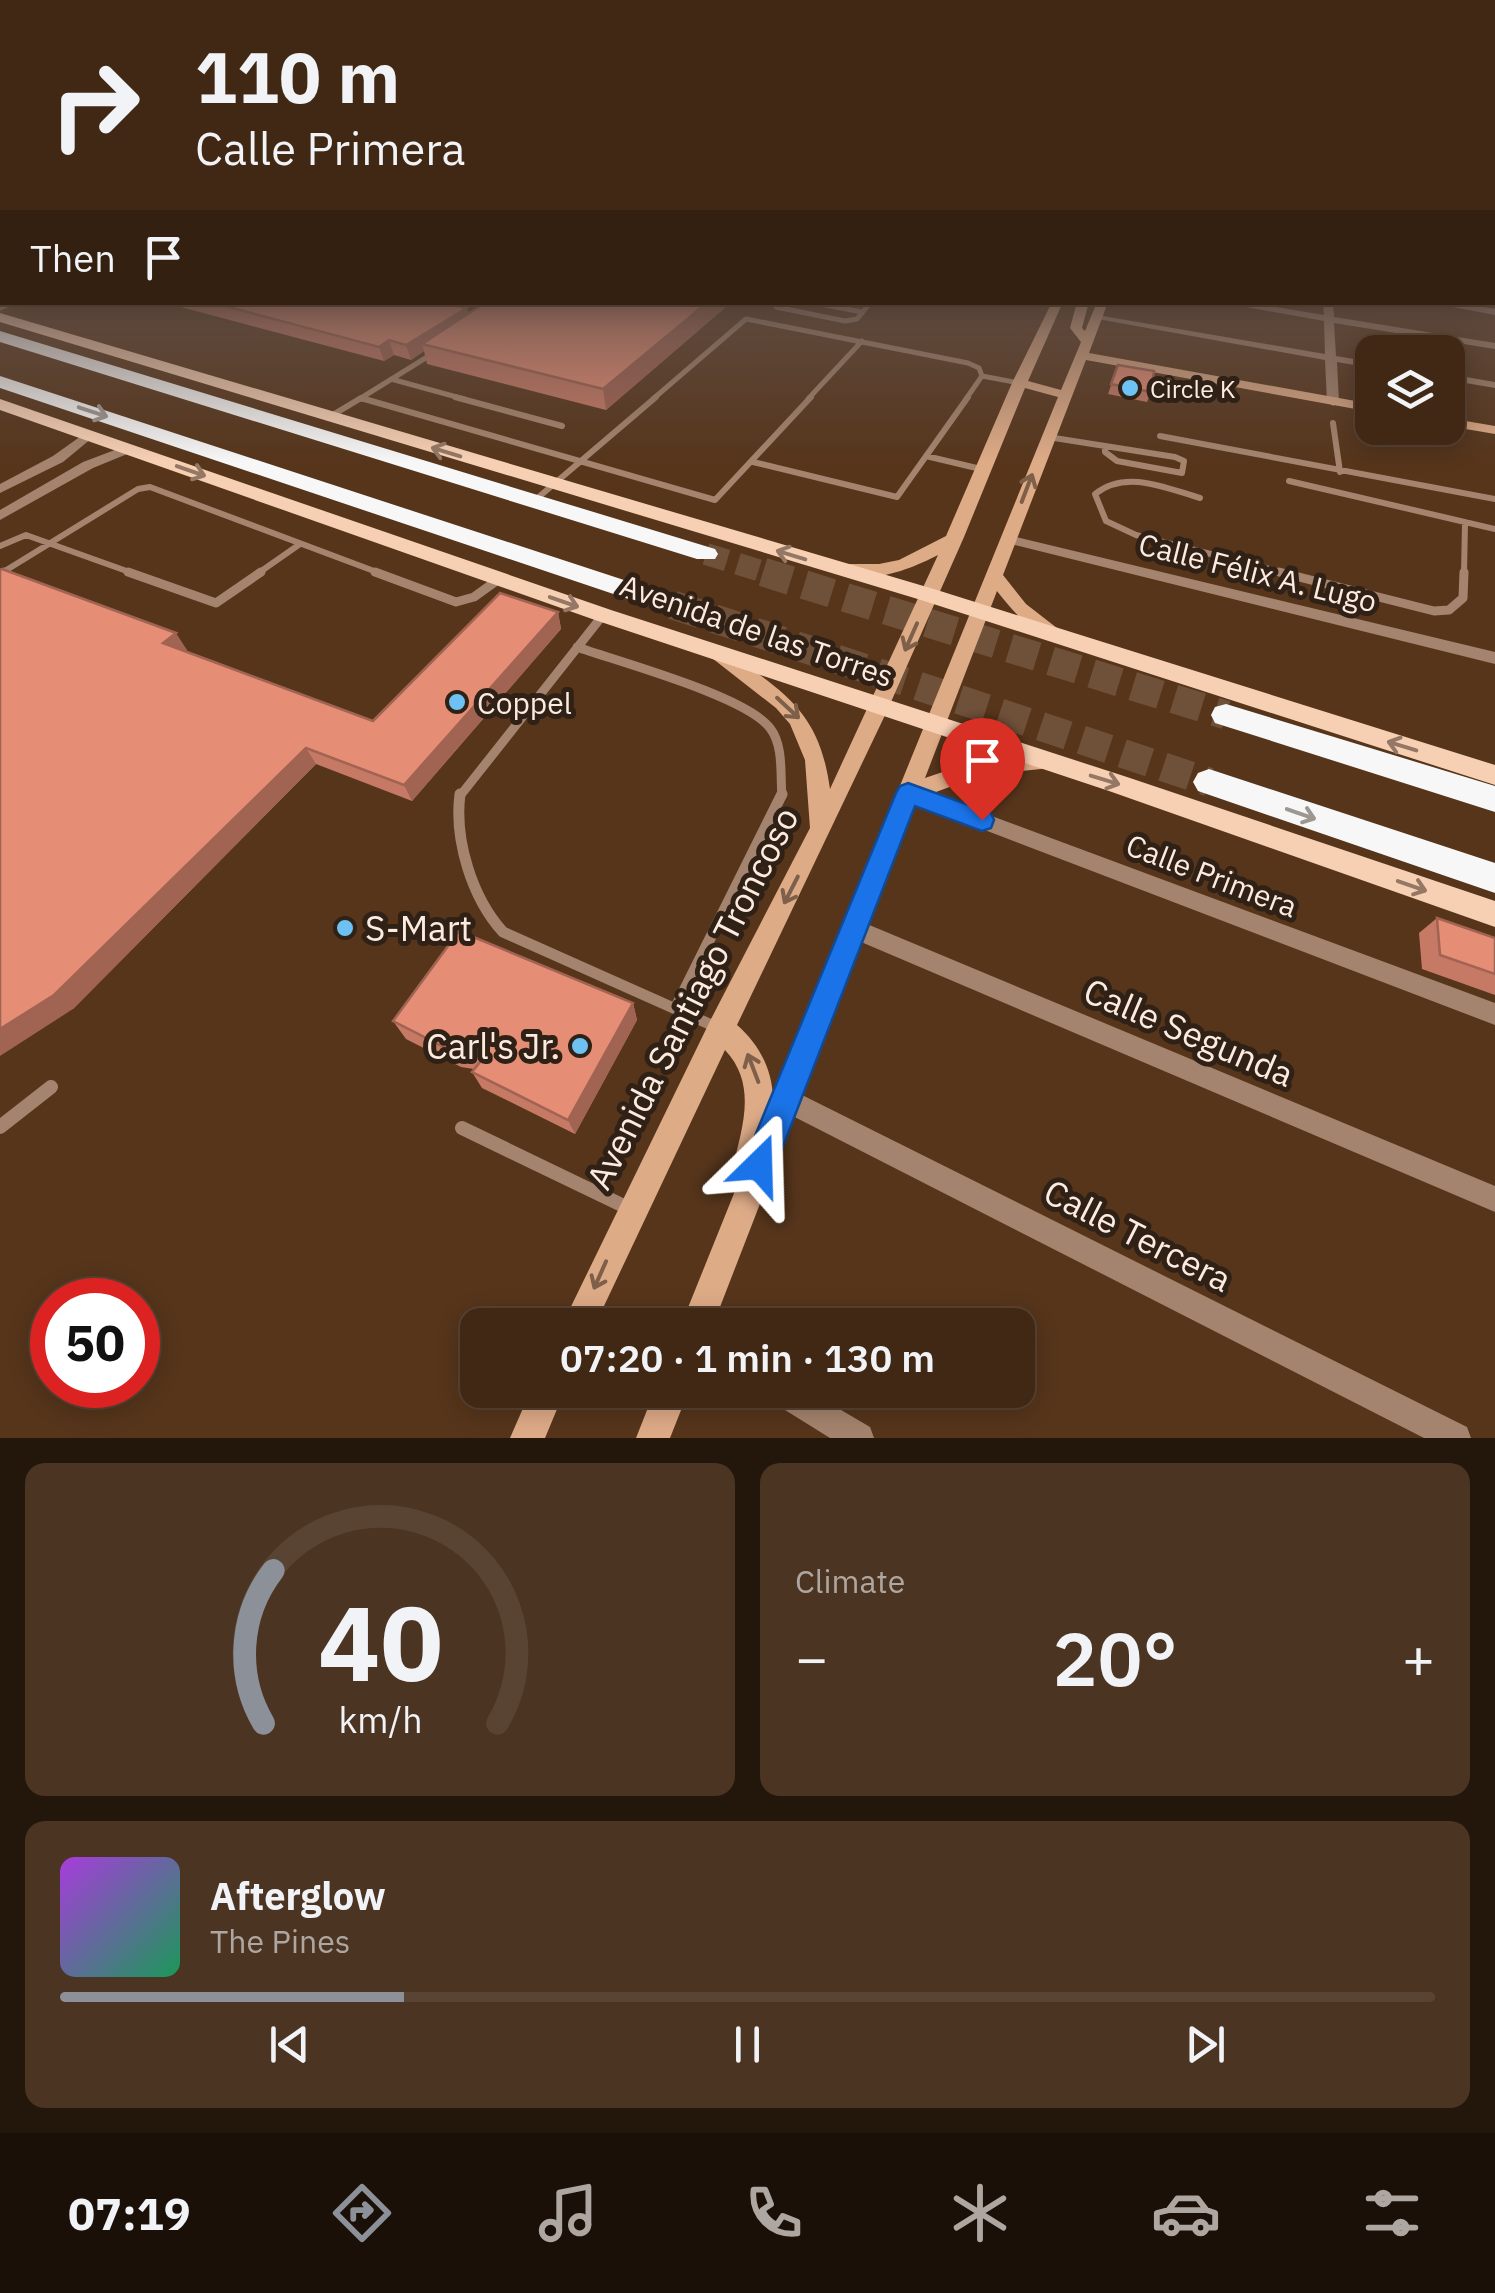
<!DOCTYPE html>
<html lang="en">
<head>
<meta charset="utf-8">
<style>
	body { margin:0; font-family:"IBM Plex Sans",sans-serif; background:#4b3422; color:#f1f3f6; height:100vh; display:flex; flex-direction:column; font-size:38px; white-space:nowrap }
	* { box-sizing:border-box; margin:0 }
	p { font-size:32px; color:#aea6a0 }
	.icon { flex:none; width:55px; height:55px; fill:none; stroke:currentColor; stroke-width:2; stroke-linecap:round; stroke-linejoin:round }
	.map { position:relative; height:1438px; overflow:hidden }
	.sheet { display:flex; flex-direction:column; gap:25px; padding:25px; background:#23160b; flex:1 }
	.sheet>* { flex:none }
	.banner { position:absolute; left:0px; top:0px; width:1495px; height:305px; box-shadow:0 5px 25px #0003,0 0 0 2px #594434; background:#402814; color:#f1f3f6; overflow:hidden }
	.tools { position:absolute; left:1355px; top:335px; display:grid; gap:20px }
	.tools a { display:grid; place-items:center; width:110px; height:110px; border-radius:20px; background:#402814; box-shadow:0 5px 25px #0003,0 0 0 2px #594434; font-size:50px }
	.speed { position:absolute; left:30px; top:1278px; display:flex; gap:20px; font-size:50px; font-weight:700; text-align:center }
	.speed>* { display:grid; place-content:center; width:130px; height:130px; border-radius:50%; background:#402814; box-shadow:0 5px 25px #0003,0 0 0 2px #594434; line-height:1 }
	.speed .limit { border:15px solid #d22; background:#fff; color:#111 }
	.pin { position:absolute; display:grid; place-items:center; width:85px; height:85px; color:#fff; margin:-102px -42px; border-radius:50% 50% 50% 0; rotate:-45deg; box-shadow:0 0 10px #0007 }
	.pin .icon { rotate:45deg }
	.me { position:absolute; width:110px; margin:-55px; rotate:22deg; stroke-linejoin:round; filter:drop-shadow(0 0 8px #0008) }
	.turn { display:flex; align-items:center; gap:35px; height:210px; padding:0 30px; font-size:45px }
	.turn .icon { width:130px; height:130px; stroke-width:2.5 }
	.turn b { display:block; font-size:70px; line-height:85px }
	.then { display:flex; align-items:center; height:95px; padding:0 30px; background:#0003; gap:20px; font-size:38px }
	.big { font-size:75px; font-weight:600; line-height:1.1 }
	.sheet .tile { flex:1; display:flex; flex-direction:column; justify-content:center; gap:15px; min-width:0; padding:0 35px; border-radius:20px; background:#4b3422 }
	.sheet .dial { align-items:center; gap:0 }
	.dial svg { height:260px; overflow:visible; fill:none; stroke:#594434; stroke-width:7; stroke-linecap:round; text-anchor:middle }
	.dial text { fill:#f1f3f6; stroke:none }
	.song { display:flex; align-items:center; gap:30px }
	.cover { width:120px; height:120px; border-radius:15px; background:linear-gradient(135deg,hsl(280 70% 55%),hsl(150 70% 35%)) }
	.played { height:10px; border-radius:5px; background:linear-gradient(90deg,#8c9099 25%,#594434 25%) }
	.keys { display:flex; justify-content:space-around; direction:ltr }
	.heat { display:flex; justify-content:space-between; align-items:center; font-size:55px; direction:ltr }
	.sheet .tiles { flex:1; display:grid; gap:25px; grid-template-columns:1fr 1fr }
	.tile:last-child { grid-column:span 2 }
	.trip { position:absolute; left:460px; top:1308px; width:575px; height:100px; border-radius:20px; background:#402814; box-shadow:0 5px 25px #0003,0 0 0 2px #594434; font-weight:600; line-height:100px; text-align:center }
	.tabs { display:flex; height:160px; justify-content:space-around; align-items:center; background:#1a1008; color:#aea6a0 }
	.tabs .icon { width:70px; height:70px }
	.tabs .on { color:#8c9099 }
	.tabs b { font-size:45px; color:#f1f3f6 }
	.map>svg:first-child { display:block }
</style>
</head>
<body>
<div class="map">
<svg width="1495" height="1438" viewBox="0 0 1495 1438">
	<rect width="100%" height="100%" fill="#56351b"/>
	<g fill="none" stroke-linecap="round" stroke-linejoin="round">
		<path stroke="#6f5039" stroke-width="22" stroke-dasharray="22 11" stroke-linecap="butt" d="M706,554L771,574"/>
		<path stroke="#6f5039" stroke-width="29" stroke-dasharray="29 14" stroke-linecap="butt" d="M763,572L1226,715
			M673,605L1209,782"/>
		<path stroke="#a4846e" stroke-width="5" d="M774,302L776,307L845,321L857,319L871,302
			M810,302L862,312
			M898,302H940
			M0,308L14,302
			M391,379L464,399
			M361,398L432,354
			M359,399H365
			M653,399L746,319L968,363L979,368L982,376L1019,383
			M808,399L862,341
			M966,399L982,376"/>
		<path stroke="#a4846e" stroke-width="6" d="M455,397L562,426
			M331,416L361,398L715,500L811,397
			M1333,423L1340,472
			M1160,436L1495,499
			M1048,437L1175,457L1184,461L1182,473L1117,461L1105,452V446
			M926,456L985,470
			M753,462L897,497L968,397
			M1289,481L1495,529
			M1200,498C1166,488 1126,469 1095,494L1106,521L1136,535L1289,574
			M534,501L656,397
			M0,546L26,535L135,574
			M0,574L138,489L150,487L382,574
			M257,574L300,544
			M1464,574L1465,522"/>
		<path stroke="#a4846e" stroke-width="9" d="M128,572L216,603L261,572
			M375,572L456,602L474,597L499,579
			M1279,572L1434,611L1449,610L1463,598L1464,572
			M0,574L4,572
			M577,647C619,662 746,696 770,728C784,746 780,775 782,796
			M460,796L603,615"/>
		<path stroke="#a4846e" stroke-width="11" d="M460,794C454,840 472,898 503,932L716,1027
			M676,1007L782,794"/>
		<path stroke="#a4846e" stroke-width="14" d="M0,1127L51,1087
			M462,1128L628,1208"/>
		<path fill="#a4846e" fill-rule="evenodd" d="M1492,277L1495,278V284L1492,283Z
			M1218,302H1245L1324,315L1323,302H1333L1334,317L1495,343V349L1334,323L1336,356L1372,362V368L1337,362L1339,402L1333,406L1327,402L1325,360L1092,318L1097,315L1325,354L1324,321Z
			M1426,302H1453L1495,309V315Z
			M1448,374L1495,382V388L1448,380Z
			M88,431L94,435L92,438L63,462L0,493V484L53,456Z
			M128,445L132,446V452L93,468L0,520V510L83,462Z
			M1008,535L1495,652V664L1003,542V536Z
			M908,785L1495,1003V1025L901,798L899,793L901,788Z
			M855,919L1495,1186V1212L847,936L844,929L847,922Z
			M786,1087L1467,1427L1471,1438H1424L777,1108L774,1099L777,1090Z
			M764,1390H807L870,1427L874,1438H830L769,1400Z"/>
		<path fill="#deab87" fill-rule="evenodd" d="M1052,302H1063L1028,381L1061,390L1081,342L1070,328L1077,302H1089L1082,328L1085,331L1097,302H1108L1089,353L1372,404V412L1086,360L1003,575L1026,604L1066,635L1063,639C1039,643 1011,609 997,591L925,778L981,759L1044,754L1051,756L1054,762L1051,768L982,775L917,799L713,1325H681L739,1181L732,1170C742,1128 758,1085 725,1050L595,1325H562L711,1019L810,828L805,760L790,724L776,708L703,651L705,646C721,643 734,657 746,665C798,701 821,725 830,789L938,555C913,568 866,588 841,569L849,564H879L899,560L946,536L1012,383ZM1025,388L1058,397L773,1098C772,1069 759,1044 737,1025L887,711L964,537Z
			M1448,418L1495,426V434L1448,426Z
			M531,1390H565L545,1438H510Z
			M655,1390H689L670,1438H636Z"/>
		<path fill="#f7d0b4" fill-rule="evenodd" d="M0,313L937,590L1495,765V785L921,600L0,322Z
			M0,399L611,610L1127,777L1495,901V927L1109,791L595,620L0,410Z"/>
		<path fill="#f7f7f7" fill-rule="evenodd" d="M0,331L715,549L718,554L715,559H697L0,342Z
			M0,376L682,599L686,605L682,611H664L0,388Z
			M1226,704L1495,786V812L1215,723L1211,715L1215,707Z
			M1209,769L1495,863V893L1198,791L1193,782L1198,773Z"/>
	</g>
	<path fill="#c67965" d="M162,302H444L467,308L468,314L486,302H727V306L606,410L427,364L424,351L411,360L394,355L384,361Z
		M1118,365L1151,392L1147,402L1108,394Z
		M2,569L187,650L185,652L373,721L558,612L561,629L412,801L316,764L73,1009Z
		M1437,918L1495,938V995L1422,969L1419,933Z
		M633,1003L637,1020L575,1134L482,1088L472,1072L474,1069L461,1067L406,1039L393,1021Z"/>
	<path fill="#a16352" d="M708,302H727V306L606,410L603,389Z
		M467,308L470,322L422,344L424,351L411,360L406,345Z
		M389,340L394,355L384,361L379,347Z
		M558,612L561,629L412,801L404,785Z
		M176,633L187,650L175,660L163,643Z
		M306,748L316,764L73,1009L0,1056V1029Z
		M633,1003L637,1020L575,1134L568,1120Z"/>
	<path fill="#e68d75" stroke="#a16352" stroke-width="2.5" d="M210,302H444L467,308L406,345L389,340L379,347Z
		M486,302H708L603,389L422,344Z
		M1118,365L1154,371L1151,392L1111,384Z
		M2,569L176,633L163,643L373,721L500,593L558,612L404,785L306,748L54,995L0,1029V570Z
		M1437,918L1495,938V974L1440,955Z
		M459,931L633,1003L568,1120L472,1072L484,1057L450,1050L393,1021Z"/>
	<defs><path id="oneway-shaft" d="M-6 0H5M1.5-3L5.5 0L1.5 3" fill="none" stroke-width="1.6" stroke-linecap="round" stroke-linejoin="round" transform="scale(2.5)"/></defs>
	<g stroke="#9d9792">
		<use href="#oneway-shaft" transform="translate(93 412) rotate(18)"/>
		<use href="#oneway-shaft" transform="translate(1301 814) rotate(19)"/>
	</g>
	<g stroke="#947865">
		<use href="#oneway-shaft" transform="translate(446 452) rotate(-163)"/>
		<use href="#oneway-shaft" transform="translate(191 471) rotate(19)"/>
		<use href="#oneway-shaft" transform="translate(791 555) rotate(-163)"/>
		<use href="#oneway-shaft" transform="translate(564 602) rotate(19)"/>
		<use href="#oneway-shaft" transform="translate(1402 746) rotate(-163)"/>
		<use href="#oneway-shaft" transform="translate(1105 780) rotate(17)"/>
		<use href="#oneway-shaft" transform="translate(1412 886) rotate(19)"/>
	</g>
	<g stroke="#7e5f49">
		<use href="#oneway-shaft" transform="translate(1027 488) rotate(-69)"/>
		<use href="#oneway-shaft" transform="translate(911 637) rotate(114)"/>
		<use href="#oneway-shaft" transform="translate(788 708) rotate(43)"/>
		<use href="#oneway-shaft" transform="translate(791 890) rotate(117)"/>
		<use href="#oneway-shaft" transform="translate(753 1068) rotate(-111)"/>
		<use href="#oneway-shaft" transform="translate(600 1275) rotate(114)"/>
	</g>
	<linearGradient id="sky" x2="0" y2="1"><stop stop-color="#2f1d0f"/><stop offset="0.56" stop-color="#62514a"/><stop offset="1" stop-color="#62514a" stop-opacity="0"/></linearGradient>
	<rect width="1495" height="462" fill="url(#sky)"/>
	<path fill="#1a73e8" stroke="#114b97" stroke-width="2.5" d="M908,783L991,813L994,820L991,828L982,831L915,806L771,1177L759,1182L747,1177L743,1165L896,793L900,786Z"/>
	<g fill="#6ec2f3" stroke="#302116" stroke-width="4">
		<circle cx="1130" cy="388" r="10"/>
		<circle cx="457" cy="702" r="10"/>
		<circle cx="345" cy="928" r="10"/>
		<circle cx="580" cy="1046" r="10"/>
	</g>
	<g text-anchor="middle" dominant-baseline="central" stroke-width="10" stroke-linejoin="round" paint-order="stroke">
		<g font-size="25" fill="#fdebe0" stroke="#302116" text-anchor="start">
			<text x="1150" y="388">Circle K</text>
		</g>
		<g font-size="30" fill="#fdebe0" stroke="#302116">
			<text transform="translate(1258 572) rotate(14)">Calle Félix A. Lugo</text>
			<text transform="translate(757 630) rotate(19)">Avenida de las Torres</text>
			<text transform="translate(1212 875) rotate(21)">Calle Primera</text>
		</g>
		<g font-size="30" fill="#fdebe0" stroke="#302116" text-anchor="start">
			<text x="477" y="702">Coppel</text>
		</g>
		<g font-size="35" fill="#fdebe0" stroke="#302116" text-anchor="start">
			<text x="365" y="928">S-Mart</text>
			<text x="560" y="1046" text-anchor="end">Carl's Jr.</text>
		</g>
		<g font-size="35" fill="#fdebe0" stroke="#302116">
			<text transform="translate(692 998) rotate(-63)">Avenida Santiago Troncoso</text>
			<text transform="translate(1189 1032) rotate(23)">Calle Segunda</text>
			<text transform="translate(1138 1235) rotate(27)">Calle Tercera</text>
		</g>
	</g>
</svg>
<div class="tools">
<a><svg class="icon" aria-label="layers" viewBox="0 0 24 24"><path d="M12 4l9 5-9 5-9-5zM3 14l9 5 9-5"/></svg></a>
</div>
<div class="speed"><div class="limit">50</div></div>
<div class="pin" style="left:982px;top:820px;background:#d93025"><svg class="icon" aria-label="arrive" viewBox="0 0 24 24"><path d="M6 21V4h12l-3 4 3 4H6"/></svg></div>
<svg class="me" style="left:759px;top:1165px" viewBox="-20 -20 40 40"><path d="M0-17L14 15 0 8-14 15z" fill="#1a73e8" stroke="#fff" stroke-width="4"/></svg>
<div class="trip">07:20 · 1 min · 130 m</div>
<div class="banner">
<div class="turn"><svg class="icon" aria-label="right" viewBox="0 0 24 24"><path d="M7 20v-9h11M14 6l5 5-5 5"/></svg><div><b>110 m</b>Calle Primera</div></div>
<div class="then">Then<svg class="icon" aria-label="arrive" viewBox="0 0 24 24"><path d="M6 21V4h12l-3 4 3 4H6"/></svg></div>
</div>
</div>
<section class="sheet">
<div class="tiles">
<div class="tile dial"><svg viewBox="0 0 100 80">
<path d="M14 69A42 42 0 1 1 86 69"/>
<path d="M14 69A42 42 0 0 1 17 22" stroke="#8c9099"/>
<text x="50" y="56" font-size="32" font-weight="700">40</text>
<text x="50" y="72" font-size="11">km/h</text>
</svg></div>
<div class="tile"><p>Climate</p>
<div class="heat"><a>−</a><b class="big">20°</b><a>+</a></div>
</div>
<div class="tile">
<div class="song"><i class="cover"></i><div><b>Afterglow</b><p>The Pines</p></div></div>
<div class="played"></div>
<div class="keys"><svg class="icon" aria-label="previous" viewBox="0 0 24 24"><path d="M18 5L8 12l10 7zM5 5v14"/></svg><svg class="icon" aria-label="pause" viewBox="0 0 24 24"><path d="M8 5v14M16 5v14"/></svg><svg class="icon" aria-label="next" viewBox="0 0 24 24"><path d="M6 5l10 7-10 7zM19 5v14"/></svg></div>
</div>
</div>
</section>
<nav class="tabs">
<b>07:19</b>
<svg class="icon on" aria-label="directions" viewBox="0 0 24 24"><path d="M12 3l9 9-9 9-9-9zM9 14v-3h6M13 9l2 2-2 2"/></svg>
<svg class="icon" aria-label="music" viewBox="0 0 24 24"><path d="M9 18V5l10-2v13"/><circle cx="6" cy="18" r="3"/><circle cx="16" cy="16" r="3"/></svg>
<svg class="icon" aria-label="phone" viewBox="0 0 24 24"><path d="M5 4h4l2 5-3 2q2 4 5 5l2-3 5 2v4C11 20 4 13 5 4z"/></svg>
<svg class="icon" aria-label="climate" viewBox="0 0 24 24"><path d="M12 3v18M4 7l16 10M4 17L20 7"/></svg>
<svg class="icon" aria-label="car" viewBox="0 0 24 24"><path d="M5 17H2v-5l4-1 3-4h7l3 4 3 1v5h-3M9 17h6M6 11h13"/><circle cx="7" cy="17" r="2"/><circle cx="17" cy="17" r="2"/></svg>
<svg class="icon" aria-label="filters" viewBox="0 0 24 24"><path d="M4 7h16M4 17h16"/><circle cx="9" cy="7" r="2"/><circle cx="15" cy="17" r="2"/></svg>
</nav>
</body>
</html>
